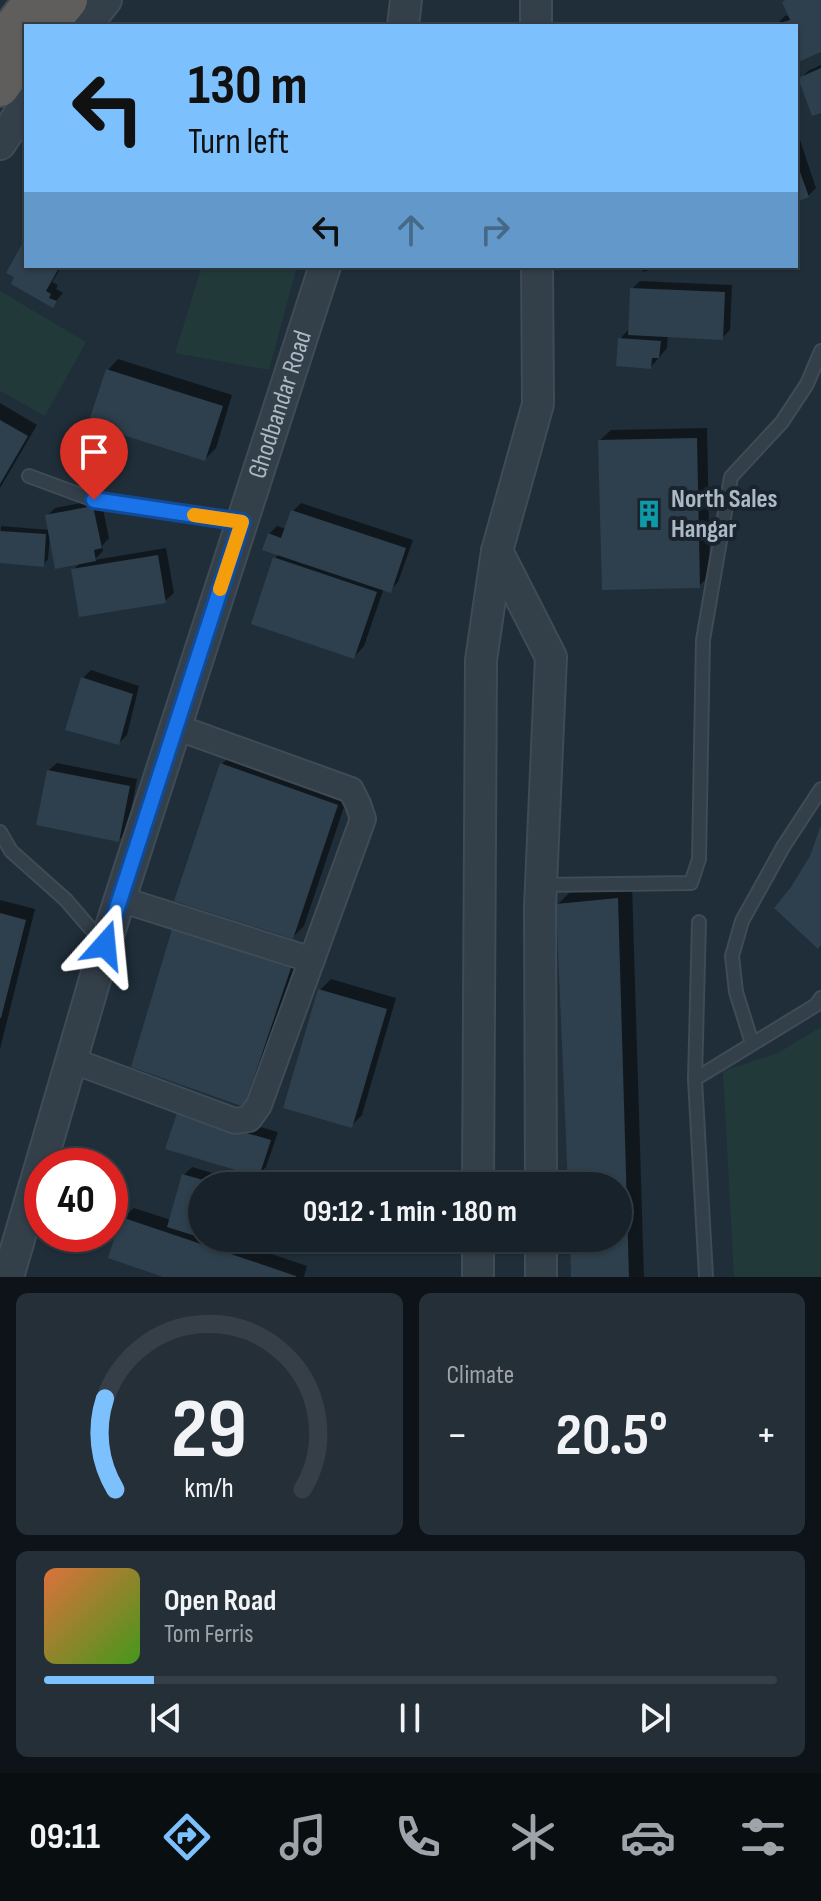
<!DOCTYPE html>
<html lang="en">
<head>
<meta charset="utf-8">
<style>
	body { margin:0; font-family:"Sofia Sans Condensed",sans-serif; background:#242f37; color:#f1f3f6; height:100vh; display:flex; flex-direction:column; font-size:30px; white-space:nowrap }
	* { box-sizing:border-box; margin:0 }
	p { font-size:26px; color:#9ea4a9 }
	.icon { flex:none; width:44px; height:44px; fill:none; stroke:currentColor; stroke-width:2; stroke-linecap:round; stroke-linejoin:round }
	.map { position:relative; height:1277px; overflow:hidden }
	.drawer { display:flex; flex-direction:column; gap:16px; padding:16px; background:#0d1318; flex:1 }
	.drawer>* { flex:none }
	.guide { position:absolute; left:24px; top:24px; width:774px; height:244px; border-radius:0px; box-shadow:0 2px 6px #0004,0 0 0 2px #363f47; background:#7cc0fd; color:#111; overflow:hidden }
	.speed { position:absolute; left:24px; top:1148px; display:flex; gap:16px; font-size:40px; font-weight:700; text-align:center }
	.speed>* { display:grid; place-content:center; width:104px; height:104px; border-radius:50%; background:#17222b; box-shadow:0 2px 6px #0004,0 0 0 2px #363f47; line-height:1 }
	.speed .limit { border:12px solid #d22; background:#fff; color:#111 }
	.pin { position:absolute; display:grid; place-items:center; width:68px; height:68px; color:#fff; margin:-82px -34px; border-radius:50% 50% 50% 0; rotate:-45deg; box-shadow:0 0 8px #0007 }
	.pin .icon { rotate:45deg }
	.me { position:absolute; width:88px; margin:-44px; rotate:18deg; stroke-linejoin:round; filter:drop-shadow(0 0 6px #0008) }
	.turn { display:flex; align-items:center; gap:28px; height:168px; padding:0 32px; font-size:36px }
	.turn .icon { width:104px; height:104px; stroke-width:2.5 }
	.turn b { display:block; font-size:56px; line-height:68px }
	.lanes { display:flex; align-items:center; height:76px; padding:0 32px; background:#0003; justify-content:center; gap:40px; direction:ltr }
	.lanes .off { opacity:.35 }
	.big { font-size:60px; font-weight:700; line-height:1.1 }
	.drawer .card { flex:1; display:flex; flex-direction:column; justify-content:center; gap:12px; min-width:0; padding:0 28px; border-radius:12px; background:#242f37 }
	.drawer .dial { align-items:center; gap:0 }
	.dial svg { height:208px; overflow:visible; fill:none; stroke:#363f47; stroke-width:7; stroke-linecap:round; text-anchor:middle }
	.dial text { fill:#f1f3f6; stroke:none }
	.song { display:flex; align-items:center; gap:24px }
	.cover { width:96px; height:96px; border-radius:12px; background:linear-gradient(135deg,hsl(20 70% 55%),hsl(100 70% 35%)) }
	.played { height:8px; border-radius:4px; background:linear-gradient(90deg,#7cc0fd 15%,#363f47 15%) }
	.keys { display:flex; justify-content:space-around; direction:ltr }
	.heat { display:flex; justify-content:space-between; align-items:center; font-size:44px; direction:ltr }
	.drawer .tiles { flex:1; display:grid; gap:16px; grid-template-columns:1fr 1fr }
	.card:last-child { grid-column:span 2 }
	.trip { position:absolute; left:188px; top:1172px; width:444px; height:80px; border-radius:40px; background:#17222b; box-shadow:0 2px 6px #0004,0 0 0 2px #363f47; font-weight:700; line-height:80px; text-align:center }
	.tab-bar { display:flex; height:128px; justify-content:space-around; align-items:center; background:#090e11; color:#9ea4a9 }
	.tab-bar .icon { width:56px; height:56px }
	.tab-bar .selected { color:#7cc0fd }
	.tab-bar b { font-size:36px; color:#f1f3f6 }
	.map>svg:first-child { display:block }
</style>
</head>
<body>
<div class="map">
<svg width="821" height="1277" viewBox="0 0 821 1277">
	<rect width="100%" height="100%" fill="#1f2e39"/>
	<path fill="#213a39" d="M202,266H297L269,370L175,353Z
		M0,291L86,342L45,416L0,391Z
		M821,1027V1277H734L723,1071L778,1053Z"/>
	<path fill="#0007" d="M787,0H821V50L796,61V26H778L777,24L785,16L790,15Z
		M821,65V111L800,79L808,71Z
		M796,128L816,188L808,196L796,200Z
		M26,241V266H62L52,282L58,285L56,289L63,293L53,305L17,276Z
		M643,266H662L643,272Z
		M640,281L732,285L730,330L722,338L668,335L667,348L651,367L620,339L628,330L632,289Z
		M118,359L232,395L216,448L205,459L108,370Z
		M0,403L37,425L0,488Z
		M707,428L710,575L699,586L600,440L611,430Z
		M101,499L109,538L102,546L103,551L94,560L166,548L174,593L165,601L73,570L81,562L50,537L48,559L43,565L0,561L1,526L50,530L47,516L55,508Z
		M301,503L413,540L398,582L390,591L384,588L364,646L354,657L275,558L280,553L269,534L277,526L286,529L293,511Z
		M91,670L139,686L127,735L119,743L83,678Z
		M233,753L348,795L304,926L293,937L176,899L222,764Z
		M57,763L137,779L127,832L119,840L48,771Z
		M632,884L644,1277H573L572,1238H618V1186H570L558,904L573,889Z
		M0,900L35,909L0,1049Z
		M185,919L302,952L254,1094L243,1104L174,930Z
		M331,979L396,998L362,1115L351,1126L320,990Z
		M187,1106L278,1132L266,1167L258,1175L179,1114Z
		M192,1167L257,1186H202V1238H251L245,1245L307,1266L304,1277H169L123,1218L134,1208L171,1220L184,1175Z"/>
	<path fill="#2e404d" d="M785,0H821V52L796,63V26H770L790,20L782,2Z
		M821,68V113L812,116L798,78Z
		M796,161L809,197L796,202Z
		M26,237V266H60L46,291L51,294L49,298L57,301L53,308L11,284L14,277L6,273Z
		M630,288L725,292L723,340L628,335Z
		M618,338L661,341L659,358H652L651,369L616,366Z
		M106,369L223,406L205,461L88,424Z
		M0,420L28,436L0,484Z
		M697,438L700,588L602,590L598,440Z
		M93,506L102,548L94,550L96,561L55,569L45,515Z
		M291,510L406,548L391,593L262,550L268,533L281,538Z
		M0,531L46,534L44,567L0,563Z
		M158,555L166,603L79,617L71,569Z
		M273,557L377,592L354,659L251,624Z
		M81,677L133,694L119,745L65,730Z
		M220,763L338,805L293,939L174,901Z
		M47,770L130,786L119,842L36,825Z
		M821,825V945L818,949L774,908L791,887L810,856Z
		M618,898L629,1277H571L570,1238H618V1186H568L556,904Z
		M0,913L26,920L1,1018H0Z
		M172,929L293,962L244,1107L131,1067Z
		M318,989L387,1009L352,1128L283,1108Z
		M177,1113L271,1140L259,1177L165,1149Z
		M182,1174L221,1185L202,1186V1238L167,1227Z
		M121,1217L296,1276V1277H163L108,1258Z
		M205,1238H247L243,1250Z"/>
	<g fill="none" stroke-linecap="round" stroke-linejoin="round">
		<defs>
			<path id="service" d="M29,476L94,500L242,522
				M0,832L11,851L66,900L103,943
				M541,885L691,883L699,859L703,640L731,477L782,422L807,384L821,351
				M699,922L695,1079L706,1277
				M752,1043L736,992L732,956L742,921L783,847L821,789
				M695,1079L816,1005L821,998"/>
			<path id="minor" d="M120,899L312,960
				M71,1060L235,1121L249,1119L259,1105L363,819L358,804L351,790L176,727"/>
			<g id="tertiary">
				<path d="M536,0V26"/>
				<path d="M85,26L106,0"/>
				<path d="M403,26L406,0"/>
				<path d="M0,144L26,104"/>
				<path d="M497,551L551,657L540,907L541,1186"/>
				<path d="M478,1186L481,660L497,551L538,404L537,266"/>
				<path d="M541,1238V1277"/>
				<path id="s1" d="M8,1277L105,945L325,266"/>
				<path d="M478,1277V1238"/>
			</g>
			<path id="trunk" d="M47,26L68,0
				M0,44L34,0
				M0,87L26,51"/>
		</defs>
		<use href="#service" stroke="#3f4b56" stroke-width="16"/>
		<use href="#minor" stroke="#3f4b56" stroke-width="28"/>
		<use href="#tertiary" stroke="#3f4b56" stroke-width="34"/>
		<use href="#trunk" stroke="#3e4a54" stroke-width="42"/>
		<use href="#service" stroke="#333f49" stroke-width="12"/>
		<use href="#minor" stroke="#333f49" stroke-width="24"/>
		<use href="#tertiary" stroke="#333f49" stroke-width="30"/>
		<use href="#trunk" stroke="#605e5c" stroke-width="38"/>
	</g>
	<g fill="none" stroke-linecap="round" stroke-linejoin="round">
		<defs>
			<path id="route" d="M94,500L242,522L105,945"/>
		</defs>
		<use href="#route" stroke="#114b97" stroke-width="20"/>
		<use href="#route" stroke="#1a73e8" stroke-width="14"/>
		<path stroke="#f59e0b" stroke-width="14" d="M194,515L242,522L220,589"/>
	</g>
	<defs>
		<symbol id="building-bare" viewBox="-9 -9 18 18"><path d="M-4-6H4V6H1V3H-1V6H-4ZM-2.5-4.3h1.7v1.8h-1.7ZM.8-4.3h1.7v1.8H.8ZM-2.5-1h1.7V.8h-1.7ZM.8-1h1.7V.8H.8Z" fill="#0f9aa8" stroke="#19242e" stroke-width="2.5" paint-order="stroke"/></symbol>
	</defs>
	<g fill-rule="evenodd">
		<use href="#building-bare" x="629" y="494" width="40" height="40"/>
	</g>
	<g text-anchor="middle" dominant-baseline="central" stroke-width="8" stroke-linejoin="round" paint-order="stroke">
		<g font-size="26" fill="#adbac6" stroke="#19242e">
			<text stroke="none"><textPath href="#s1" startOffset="914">Ghodbandar Road</textPath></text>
		</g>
		<g font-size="26" font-weight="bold" fill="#adbac6" stroke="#19242e" text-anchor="start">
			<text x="671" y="499">North Sales<tspan x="671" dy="30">Hangar</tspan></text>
		</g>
	</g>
</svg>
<div class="speed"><div class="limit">40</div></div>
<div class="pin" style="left:94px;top:500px;background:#d93025"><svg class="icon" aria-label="arrive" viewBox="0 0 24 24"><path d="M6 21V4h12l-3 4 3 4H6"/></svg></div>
<svg class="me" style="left:105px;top:945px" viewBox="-20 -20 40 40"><path d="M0-17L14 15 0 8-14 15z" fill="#1a73e8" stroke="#fff" stroke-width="4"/></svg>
<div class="trip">09:12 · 1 min · 180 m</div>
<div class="guide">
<div class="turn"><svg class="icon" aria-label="left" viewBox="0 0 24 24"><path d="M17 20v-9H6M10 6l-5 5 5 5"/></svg><div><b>130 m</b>Turn left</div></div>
<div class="lanes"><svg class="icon" aria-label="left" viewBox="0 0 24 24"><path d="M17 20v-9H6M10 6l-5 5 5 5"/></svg><svg class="icon off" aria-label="ahead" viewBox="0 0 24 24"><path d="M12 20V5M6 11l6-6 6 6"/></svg><svg class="icon off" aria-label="right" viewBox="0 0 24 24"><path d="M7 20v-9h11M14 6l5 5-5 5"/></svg></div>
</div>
</div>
<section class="drawer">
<div class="tiles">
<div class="card dial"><svg viewBox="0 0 100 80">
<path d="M14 69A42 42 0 1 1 86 69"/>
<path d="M14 69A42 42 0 0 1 10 34" stroke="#7cc0fd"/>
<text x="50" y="56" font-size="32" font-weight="700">29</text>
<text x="50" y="72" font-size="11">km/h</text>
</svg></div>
<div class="card"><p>Climate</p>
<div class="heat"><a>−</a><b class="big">20.5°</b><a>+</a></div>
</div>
<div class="card">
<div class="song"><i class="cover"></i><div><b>Open Road</b><p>Tom Ferris</p></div></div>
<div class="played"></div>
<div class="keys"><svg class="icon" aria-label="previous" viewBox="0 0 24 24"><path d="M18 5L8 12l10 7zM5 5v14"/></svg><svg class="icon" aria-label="pause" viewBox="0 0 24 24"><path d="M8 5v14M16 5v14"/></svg><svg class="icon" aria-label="next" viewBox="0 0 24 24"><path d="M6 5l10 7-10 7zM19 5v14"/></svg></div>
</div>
</div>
</section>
<nav class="tab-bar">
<b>09:11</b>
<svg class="icon selected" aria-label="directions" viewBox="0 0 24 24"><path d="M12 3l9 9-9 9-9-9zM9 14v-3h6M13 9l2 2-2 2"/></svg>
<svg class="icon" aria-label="music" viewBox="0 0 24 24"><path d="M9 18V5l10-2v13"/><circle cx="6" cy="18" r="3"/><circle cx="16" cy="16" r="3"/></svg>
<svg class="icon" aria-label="phone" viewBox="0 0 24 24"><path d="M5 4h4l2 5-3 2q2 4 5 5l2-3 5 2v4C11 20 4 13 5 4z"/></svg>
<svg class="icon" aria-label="climate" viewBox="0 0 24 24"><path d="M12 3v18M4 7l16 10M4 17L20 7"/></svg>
<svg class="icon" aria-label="car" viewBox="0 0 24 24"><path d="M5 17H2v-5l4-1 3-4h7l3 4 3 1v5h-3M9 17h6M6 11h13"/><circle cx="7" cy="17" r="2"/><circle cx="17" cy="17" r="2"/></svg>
<svg class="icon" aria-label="filters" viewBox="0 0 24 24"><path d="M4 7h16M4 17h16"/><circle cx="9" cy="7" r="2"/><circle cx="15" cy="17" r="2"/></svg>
</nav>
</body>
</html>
